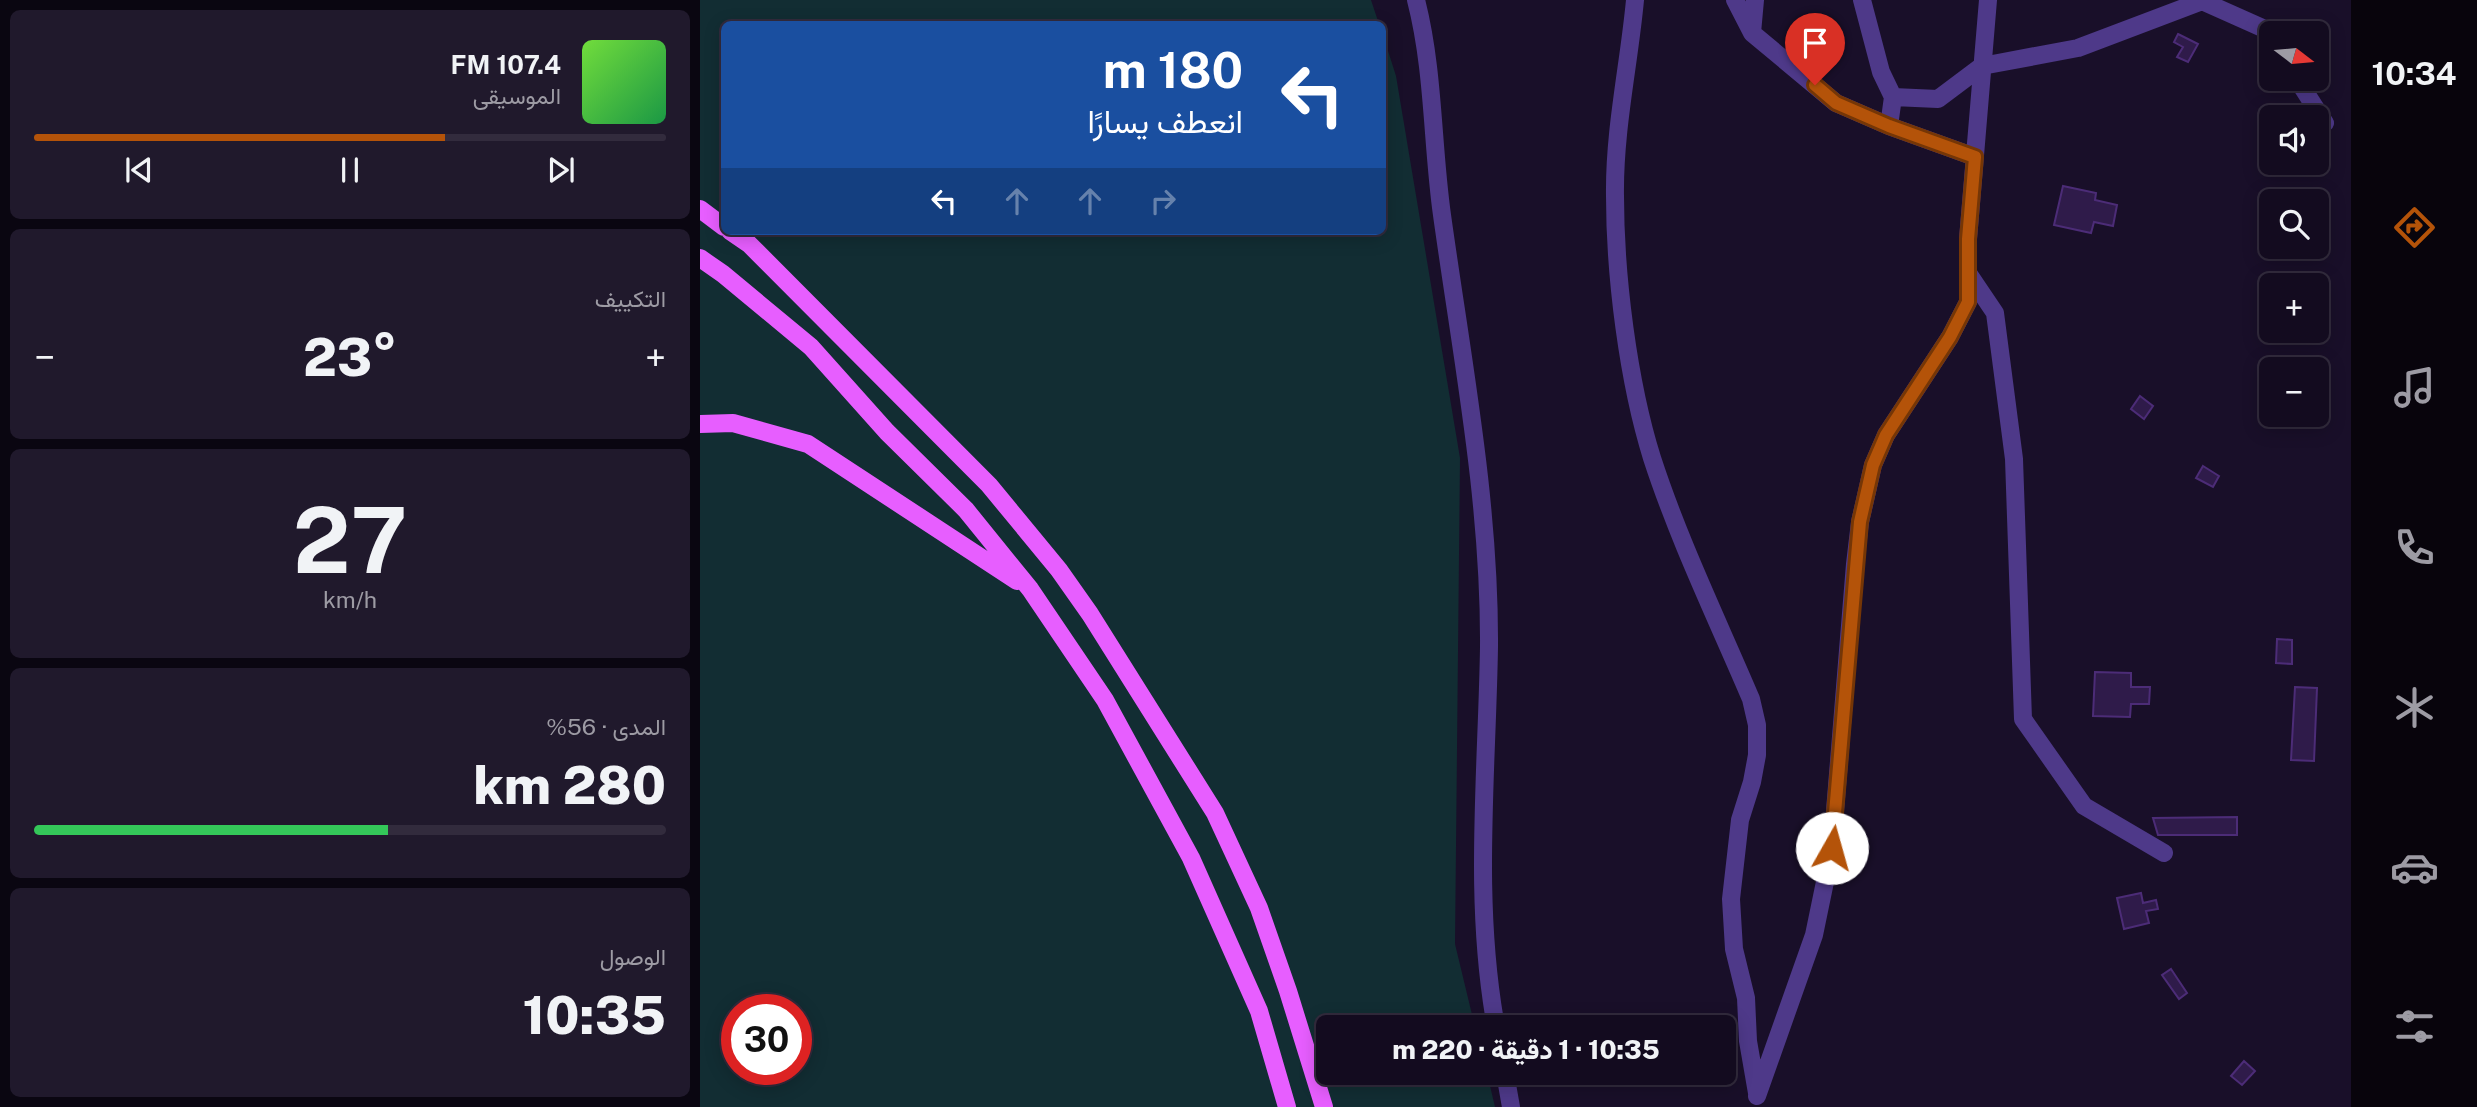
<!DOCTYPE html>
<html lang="ar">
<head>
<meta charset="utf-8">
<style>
	body { margin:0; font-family:"Public Sans",Vazirmatn,sans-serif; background:#20192c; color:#f1f3f6; direction:rtl; height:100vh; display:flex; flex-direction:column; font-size:26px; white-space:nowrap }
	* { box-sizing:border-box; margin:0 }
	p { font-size:23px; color:#9d9ba4 }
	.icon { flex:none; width:38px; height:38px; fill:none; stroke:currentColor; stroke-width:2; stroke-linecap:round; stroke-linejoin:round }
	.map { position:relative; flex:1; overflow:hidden; direction:ltr }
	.details { display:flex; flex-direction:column; gap:10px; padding:10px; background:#0a0611; width:700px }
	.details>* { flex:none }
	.guide { position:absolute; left:21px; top:21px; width:665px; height:214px; border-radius:10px; box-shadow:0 4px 18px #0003,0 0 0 2px #322b3d; direction:rtl; background:#1a4fa0; color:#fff; overflow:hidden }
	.needle { width:46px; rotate:106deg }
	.tools { position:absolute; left:1559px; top:21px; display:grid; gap:14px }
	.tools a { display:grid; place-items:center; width:70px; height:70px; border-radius:10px; background:#130b1f; box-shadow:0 4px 18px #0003,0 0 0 2px #322b3d; font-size:35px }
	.speed { position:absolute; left:21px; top:994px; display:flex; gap:14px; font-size:35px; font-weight:700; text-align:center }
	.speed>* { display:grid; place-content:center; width:91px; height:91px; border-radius:50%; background:#130b1f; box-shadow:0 4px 18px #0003,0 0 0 2px #322b3d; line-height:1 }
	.speed .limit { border:10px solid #d22; background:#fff; color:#111 }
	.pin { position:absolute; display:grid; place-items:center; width:60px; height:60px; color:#fff; margin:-72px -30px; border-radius:50% 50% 50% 0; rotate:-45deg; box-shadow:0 0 7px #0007 }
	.pin .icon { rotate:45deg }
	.me { position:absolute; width:77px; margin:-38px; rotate:7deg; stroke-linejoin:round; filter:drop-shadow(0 0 5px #0008) }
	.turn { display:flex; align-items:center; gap:24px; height:147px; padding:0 28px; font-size:32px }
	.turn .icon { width:91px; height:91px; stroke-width:2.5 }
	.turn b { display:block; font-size:49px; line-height:60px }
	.lanes { display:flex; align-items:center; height:66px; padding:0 28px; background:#0003; justify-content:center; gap:35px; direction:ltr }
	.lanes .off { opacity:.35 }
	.big { font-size:52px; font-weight:800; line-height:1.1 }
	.details .widget { flex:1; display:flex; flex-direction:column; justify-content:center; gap:10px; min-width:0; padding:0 24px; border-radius:10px; background:#20192c }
	.details .dial { align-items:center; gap:0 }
	.dial b { font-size:91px; line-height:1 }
	.song { display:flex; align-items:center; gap:21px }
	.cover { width:84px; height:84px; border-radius:10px; background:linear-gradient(135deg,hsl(100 70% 55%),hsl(140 70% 35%)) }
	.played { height:7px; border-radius:4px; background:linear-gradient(90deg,#b45309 65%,#322b3d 65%) }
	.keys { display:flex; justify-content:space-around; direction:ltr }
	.heat { display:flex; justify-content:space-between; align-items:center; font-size:38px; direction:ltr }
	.charge { height:10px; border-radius:5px; background:linear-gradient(90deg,#34c759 56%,#322b3d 0) }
	.trip { position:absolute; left:616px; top:1015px; width:420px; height:70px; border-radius:10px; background:#130b1f; box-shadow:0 4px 18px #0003,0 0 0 2px #322b3d; font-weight:800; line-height:70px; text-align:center; direction:rtl }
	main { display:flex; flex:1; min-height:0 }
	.tabs { display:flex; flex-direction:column; width:126px; justify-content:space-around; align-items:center; background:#08040c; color:#9d9ba4 }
	.tabs .icon { width:49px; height:49px }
	.tabs .on { color:#b45309 }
	.tabs b { font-size:32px; color:#f1f3f6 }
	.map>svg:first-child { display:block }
</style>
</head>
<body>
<main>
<nav class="tabs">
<b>10:34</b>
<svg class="icon on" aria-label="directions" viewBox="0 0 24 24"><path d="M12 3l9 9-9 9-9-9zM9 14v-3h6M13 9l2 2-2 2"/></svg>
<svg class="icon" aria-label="music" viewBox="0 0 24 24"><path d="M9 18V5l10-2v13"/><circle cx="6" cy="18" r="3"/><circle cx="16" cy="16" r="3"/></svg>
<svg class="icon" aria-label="phone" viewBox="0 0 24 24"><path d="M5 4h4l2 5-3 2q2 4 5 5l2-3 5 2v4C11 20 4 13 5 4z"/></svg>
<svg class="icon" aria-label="climate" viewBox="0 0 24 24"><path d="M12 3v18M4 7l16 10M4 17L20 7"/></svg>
<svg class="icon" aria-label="car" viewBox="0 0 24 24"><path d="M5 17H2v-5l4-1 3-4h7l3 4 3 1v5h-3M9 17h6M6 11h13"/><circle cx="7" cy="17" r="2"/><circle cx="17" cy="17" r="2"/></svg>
<svg class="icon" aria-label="filters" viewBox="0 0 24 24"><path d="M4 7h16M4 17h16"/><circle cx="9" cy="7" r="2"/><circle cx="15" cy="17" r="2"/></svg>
</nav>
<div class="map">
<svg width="1651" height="1107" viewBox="0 0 1651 1107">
	<rect width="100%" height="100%" fill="#190f29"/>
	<path fill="#122d33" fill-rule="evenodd" d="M0,0H671L679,24H24V231H682L683,35L696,76L760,458L755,944L775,1027H628V1073H787L795,1107H0ZM37,1010H96V1069H37Z"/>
	<path fill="#2f1b4a" stroke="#4c2c77" stroke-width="2" d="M1478,34L1498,44L1488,62L1477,57L1483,47L1474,42Z
		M1363,186L1396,193L1395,200L1417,205L1413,226L1394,222L1391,233L1354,225Z
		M1440,396L1453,406L1444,419L1431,409Z
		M1503,466L1519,476L1513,487L1496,478Z
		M1577,639L1592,640V664L1576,663Z
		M1395,672L1431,673V687H1450L1449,704H1431L1430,717L1393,716Z
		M1595,687L1617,688L1614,761L1591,760Z
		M1537,817V835H1458L1453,818Z
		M1441,893L1443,903L1456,900L1458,909L1446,911L1449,923L1424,929L1417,898Z
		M1471,969L1487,993L1479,999L1462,975Z
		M1544,1061L1555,1071L1542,1085L1531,1076Z"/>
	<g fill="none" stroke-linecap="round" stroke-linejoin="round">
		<path stroke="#4e3989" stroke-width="18" d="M716,0C734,70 732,144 742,215C762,359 790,502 789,647C787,774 773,901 796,1027
			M935,0C929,65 914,130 915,196C915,276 928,381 952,458C979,541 1017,619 1051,699L1057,725V755L1052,782L1040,820L1031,899L1034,949L1046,998L1048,1041L1057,1093
			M1035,0L1052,33L1136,103L1189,126
			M1162,0L1181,72L1193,97L1238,99L1282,66L1378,48L1502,1L1567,30L1572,38
			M1052,33L1055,0
			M1597,79L1625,123
			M1193,97L1189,126L1275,157
			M1268,273L1295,313L1314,459L1323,719L1384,806L1464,853
			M805,1073L811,1107
			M1057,1096L1114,935L1132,848L1155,564L1160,522L1173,465L1186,435L1250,337L1268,302V239L1288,0"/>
		<path stroke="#e75eff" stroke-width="18" d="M0,209L24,227
			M30,231L49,244L289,485L359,570L390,614L515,813L559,908L588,991L624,1107
			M0,258L23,274L111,347L187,432L266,510L330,589L405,700L491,858L559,1011L587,1107
			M0,424L33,423L108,444L317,581"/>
	</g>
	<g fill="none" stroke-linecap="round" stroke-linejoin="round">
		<defs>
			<path id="route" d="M1115,85L1136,103L1189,126L1275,157L1268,239V302L1250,337L1186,435L1173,465L1160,522L1132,848"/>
		</defs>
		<use href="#route" stroke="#753606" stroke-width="18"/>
		<use href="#route" stroke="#b45309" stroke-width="12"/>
	</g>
</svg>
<div class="tools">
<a><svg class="needle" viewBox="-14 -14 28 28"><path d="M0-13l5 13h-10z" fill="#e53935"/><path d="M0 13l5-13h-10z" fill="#9d9ba4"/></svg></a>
<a><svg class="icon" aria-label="sound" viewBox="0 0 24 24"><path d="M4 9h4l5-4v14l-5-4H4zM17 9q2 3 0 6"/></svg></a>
<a><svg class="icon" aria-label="search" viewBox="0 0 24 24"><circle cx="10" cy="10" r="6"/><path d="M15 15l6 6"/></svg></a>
<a>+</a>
<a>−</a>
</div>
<div class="speed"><div class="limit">30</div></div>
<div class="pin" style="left:1115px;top:85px;background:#d93025"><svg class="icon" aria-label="arrive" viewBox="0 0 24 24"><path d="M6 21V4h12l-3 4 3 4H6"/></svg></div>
<svg class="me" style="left:1132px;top:848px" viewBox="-20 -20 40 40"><circle r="19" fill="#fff"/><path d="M0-13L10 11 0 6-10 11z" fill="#b45309"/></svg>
<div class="trip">10:35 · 1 دقيقة · 220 m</div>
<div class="guide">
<div class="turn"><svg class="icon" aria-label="left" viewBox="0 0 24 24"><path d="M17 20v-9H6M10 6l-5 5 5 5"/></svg><div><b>180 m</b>انعطف يسارًا</div></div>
<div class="lanes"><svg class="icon" aria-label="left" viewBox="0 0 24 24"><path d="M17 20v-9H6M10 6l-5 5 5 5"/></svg><svg class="icon off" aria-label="ahead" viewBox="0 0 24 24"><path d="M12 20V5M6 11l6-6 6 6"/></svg><svg class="icon off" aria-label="ahead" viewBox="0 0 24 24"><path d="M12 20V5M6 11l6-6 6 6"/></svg><svg class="icon off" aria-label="right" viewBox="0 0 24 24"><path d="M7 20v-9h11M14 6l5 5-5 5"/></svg></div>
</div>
</div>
<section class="details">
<div class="widget">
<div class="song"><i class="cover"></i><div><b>107.4 FM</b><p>الموسيقى</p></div></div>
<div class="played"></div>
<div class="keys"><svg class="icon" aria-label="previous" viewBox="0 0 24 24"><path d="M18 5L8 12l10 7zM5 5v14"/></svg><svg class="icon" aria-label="pause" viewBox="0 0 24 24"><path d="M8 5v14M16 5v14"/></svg><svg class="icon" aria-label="next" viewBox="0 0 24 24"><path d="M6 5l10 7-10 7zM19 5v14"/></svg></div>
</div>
<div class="widget"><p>التكييف</p>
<div class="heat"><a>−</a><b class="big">23°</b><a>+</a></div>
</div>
<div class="widget dial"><b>27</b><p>km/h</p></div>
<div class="widget"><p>المدى · 56%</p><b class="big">280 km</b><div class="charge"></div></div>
<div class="widget"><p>الوصول</p><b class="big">10:35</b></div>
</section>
</main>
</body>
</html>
